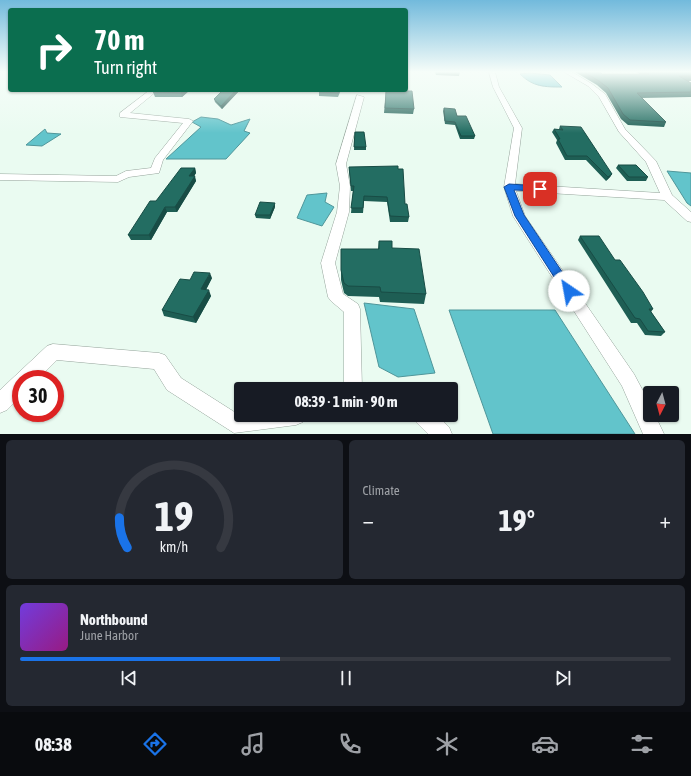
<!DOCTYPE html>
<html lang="en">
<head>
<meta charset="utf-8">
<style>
	body { margin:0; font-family:"Asap Condensed",sans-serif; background:#242831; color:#f1f3f6; height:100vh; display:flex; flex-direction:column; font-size:15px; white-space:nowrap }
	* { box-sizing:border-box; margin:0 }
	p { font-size:13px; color:#9ea1a6 }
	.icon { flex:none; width:22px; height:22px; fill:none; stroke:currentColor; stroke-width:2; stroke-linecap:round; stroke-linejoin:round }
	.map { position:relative; height:434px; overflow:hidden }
	.panel { display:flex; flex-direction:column; gap:6px; padding:6px; background:#0d0f14; flex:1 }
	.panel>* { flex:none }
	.banner { position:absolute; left:8px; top:8px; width:400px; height:84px; border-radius:4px; box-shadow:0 1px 3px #0004; background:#0b6e4f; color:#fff; overflow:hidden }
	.needle { width:26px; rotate:186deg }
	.tools { position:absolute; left:643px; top:386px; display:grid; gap:8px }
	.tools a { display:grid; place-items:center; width:36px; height:36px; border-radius:4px; background:#171b24; box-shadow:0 1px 3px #0004; font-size:20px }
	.speed { position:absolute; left:12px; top:370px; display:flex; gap:8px; font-size:20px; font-weight:700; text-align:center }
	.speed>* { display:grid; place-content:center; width:52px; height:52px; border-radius:50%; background:#171b24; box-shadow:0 1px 3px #0004; line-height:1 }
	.speed .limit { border:6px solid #d22; background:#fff; color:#111 }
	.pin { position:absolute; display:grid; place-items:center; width:34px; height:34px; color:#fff; margin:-17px; border-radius:8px; box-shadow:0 2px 6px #0006 }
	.me { position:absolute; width:44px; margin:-22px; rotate:327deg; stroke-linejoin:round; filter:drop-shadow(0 0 3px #0008) }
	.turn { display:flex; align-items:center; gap:14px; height:84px; padding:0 20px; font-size:18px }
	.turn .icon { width:52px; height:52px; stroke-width:2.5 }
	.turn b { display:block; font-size:28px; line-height:34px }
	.big { font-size:30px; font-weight:700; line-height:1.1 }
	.panel .widget { flex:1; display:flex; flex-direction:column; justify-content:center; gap:6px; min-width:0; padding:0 14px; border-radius:6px; background:#242831 }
	.panel .dial { align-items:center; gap:0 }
	.dial svg { height:104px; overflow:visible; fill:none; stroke:#363941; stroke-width:7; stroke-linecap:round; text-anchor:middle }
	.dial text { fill:#f1f3f6; stroke:none }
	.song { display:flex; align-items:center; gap:12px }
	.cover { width:48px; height:48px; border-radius:6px; background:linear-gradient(135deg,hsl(260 70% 55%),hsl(310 70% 35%)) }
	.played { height:4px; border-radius:2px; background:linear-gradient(90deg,#1a73e8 40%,#363941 40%) }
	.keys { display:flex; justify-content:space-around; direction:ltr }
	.heat { display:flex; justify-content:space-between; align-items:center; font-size:22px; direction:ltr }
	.panel .tiles { flex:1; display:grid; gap:6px; grid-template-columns:1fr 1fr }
	.widget:last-child { grid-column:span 2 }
	.trip { position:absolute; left:234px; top:382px; width:224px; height:40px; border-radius:4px; background:#171b24; box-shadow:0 1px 3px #0004; font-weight:700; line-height:40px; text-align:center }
	.menu { display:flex; height:64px; justify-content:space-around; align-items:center; background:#090b0e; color:#9ea1a6 }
	.menu .icon { width:28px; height:28px }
	.menu .on { color:#1a73e8 }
	.menu b { font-size:18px; color:#f1f3f6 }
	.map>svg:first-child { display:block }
</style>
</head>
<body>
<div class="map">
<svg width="691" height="434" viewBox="0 0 691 434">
	<rect width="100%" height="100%" fill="#eafbf1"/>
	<path fill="#62c4cb" stroke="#4f969a" d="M530,73L550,75L562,87C545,87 533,87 520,74Z
		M201,117L218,119L231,125L250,119L244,131L250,133L226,159H166L201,127L192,122Z
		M45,129L47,133L61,134L42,146L26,145Z
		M667,171L691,173V206L687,203Z
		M327,193L325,202L334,207L322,226L297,218L307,195Z
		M364,303L414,309L435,373L398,377L379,367Z
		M449,310H555L635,434H493Z"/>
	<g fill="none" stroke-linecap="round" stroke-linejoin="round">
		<defs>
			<path id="minor" d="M489,72H495L499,87L522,128L515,184L660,193L646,162L619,132L599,97L588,86L564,72H572L592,84L605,94L625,129L656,161L672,195L691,212V222L687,221L664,200L516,191L525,216L634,374L650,404V415H655L664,434H643L622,386L513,216L504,187L514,128L493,87Z
				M150,90H158L130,113L189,119L193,121L163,160L159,173L129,177L118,182L0,180V174L116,176L126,171L151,168L155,158L183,123L120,117V113Z
				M357,95L364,97L346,164L350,186L349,212L335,263L343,294L358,304L360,309L362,389H344V312L331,301L328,297L321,263L337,212L340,186L336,164Z
				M53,344L159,353L165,355L181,378L236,413L241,412V415H306L303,422L296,425L234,433L167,390L154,369L57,360L38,379H21V396L7,410L0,413V390L47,346Z
				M413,415H437L449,427L452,434H428L416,422Z"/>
		</defs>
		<use href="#minor" stroke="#95a49b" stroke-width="1"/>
		<use href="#minor" fill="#fff" fill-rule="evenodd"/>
	</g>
	<path fill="#1e5e54" d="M435,72H460L459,76L436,75Z
		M575,72H600L602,74H639L637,72H691V81H687L691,83V97L641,98L666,122L664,127L628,125L621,119L606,93L597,85Z
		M156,90H190L182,97H155L153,92Z
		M223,90H240L222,109L215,102L214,99Z
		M285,90H341L338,97L319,96V92L285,91Z
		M386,91L414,109L413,114L384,113Z
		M444,108L457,116L475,136L474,139H460L455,125L445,124L443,111Z
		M560,126L612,174L610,177L606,181L586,160H565L556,143L557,140L552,132L554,129H559Z
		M355,132L366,147V150H354Z
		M618,165L648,177L646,181H627L616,168Z
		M349,167L398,169L405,204L409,217L408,222H390L387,202L364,201L363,213H351L353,191H351Z
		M195,168L196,173L194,176L196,181L177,212H167L151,240H131L128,235L156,201Z
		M275,207L270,219L256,218L255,215Z
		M580,236L615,260L653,309L651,312L665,332L661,336L645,335L637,323H631L578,240Z
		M379,241L392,248L426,294L424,304L380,302L379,297L348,296L344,293L341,280V249H378Z
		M212,278L206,290L211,296L196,323L164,316L162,310L190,280Z"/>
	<path fill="#184c45" d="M184,90H190L182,97L181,93Z
		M236,90H240L222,109L221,106Z
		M195,168L196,173L191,181L189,176Z
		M612,174L610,177L606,181L608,177Z
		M195,176L196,181L177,212L175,207Z
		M275,203V207L270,219V215Z
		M165,207L167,212L151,240L149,235Z
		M210,273L212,278L203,295L201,289Z
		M209,290L211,296L196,323L193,317Z"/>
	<path fill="#236d62" stroke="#184c45" d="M584,72H600L602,74H649L646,72H691V76H679L691,83V92L637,93L666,122L630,120L623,114L608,88L599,81Z
		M156,90H184L181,93L153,92Z
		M223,90H236L221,106L214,99Z
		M320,90H339L338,93L319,92Z
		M386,91H412L414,109L385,108Z
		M444,108L455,109L457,116H466L475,136H461L455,122L445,121Z
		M560,126L581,127L612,174L608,177L587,156H567L558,139H560L554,129L563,130Z
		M355,132H364L366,147H354Z
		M618,165H636L648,177H629Z
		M398,166V169H403L405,204H407L409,217L390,216L387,197L364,196L363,208H351L354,186H351L349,167Z
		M181,168H195L189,176H195L175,207H165L149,235H128L150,201H156Z
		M260,202L275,203L270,215H255Z
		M580,236H599L615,260H620L643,292L653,309H649L665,332L648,331L640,319L635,318Z
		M379,241H392V248L419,249L426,294L381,292L380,287L348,286L344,283L341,270V249H379Z
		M194,272L210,273L201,289L209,290L193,317L162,310L180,279L190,280Z"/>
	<linearGradient id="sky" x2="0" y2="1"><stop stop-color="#72badc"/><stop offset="0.54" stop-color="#f6fdf9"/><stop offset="1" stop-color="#f6fdf9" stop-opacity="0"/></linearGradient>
	<rect width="691" height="133" fill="url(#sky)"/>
	<path fill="#1a73e8" stroke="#114b97" d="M509,184L540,186L544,189L540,191L514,190L524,215L573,288L575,291L573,294H565L515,216L504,187Z"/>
</svg>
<div class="tools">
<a><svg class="needle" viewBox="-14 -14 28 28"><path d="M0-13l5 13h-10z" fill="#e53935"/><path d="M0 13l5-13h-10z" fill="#9ea1a6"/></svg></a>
</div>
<div class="speed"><div class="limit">30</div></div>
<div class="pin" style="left:540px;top:189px;background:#d93025"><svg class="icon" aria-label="arrive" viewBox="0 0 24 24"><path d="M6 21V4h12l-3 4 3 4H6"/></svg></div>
<svg class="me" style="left:569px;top:291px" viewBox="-20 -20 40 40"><circle r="19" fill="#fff"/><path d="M0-13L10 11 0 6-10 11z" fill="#1a73e8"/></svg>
<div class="trip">08:39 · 1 min · 90 m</div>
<div class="banner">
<div class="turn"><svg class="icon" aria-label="right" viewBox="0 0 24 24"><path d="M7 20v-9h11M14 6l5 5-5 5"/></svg><div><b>70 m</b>Turn right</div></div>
</div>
</div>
<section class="panel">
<div class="tiles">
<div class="widget dial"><svg viewBox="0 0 100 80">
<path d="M14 69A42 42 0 1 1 86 69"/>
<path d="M14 69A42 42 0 0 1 8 46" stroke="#1a73e8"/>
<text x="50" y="56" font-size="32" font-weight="700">19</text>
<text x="50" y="72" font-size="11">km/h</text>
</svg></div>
<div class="widget"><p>Climate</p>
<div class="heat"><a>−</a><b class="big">19°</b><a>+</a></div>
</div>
<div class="widget">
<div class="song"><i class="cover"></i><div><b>Northbound</b><p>June Harbor</p></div></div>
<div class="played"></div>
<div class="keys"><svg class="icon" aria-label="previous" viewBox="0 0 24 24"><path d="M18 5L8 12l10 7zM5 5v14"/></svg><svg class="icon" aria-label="pause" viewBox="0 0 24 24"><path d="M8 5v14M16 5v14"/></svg><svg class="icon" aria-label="next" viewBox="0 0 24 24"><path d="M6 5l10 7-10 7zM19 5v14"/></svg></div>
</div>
</div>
</section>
<nav class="menu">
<b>08:38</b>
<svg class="icon on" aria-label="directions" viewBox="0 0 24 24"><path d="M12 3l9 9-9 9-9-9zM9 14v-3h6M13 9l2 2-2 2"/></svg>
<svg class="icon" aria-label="music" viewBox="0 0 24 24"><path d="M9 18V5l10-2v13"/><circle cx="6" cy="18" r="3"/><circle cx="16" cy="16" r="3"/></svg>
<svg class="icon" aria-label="phone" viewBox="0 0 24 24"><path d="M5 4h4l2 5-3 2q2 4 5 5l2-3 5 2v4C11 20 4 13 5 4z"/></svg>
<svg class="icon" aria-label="climate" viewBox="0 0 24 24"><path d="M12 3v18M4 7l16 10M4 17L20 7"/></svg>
<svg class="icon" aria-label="car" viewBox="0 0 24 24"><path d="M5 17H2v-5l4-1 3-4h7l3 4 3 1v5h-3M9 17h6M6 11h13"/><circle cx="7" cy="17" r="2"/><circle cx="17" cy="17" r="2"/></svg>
<svg class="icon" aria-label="filters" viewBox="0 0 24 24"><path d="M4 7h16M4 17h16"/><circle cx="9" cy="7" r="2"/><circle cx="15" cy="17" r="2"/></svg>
</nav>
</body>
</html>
